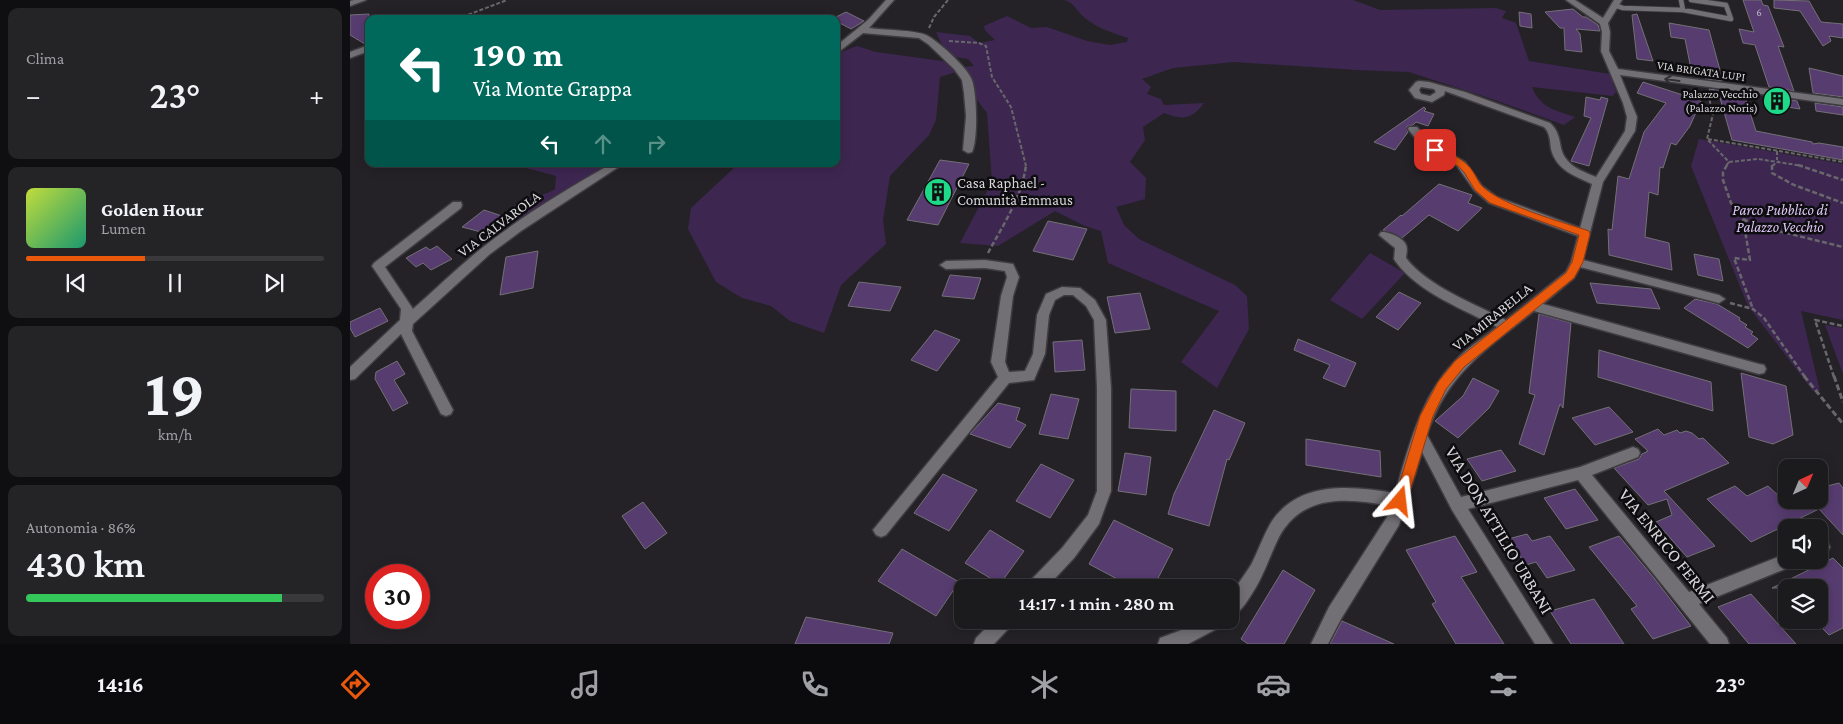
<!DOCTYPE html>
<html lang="it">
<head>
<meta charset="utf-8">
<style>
	body { margin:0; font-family:"Crimson Pro",serif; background:#242326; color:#f1f3f6; height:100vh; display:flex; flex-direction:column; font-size:19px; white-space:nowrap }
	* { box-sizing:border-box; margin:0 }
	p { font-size:16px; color:#a0a1a4 }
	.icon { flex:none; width:28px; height:28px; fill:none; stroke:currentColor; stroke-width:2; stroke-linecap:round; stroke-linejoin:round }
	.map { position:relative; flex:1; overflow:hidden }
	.side { display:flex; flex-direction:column; gap:8px; padding:8px; background:#0f0e10; width:350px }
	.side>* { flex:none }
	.banner { position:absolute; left:15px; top:15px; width:475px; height:152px; border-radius:10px; box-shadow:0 2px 12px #0003,0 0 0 1px #39383b; background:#00695c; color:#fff; overflow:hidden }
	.needle { width:32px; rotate:44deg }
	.fabs { position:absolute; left:1428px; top:459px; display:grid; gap:10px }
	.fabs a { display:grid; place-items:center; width:50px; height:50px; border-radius:10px; background:#1b1a1d; box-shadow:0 2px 12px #0003,0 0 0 1px #39383b; font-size:25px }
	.speed { position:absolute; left:15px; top:564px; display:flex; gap:10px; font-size:25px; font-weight:700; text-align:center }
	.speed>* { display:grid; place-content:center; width:65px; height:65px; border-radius:50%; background:#1b1a1d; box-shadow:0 2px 12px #0003,0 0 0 1px #39383b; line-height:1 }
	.speed .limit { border:8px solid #d22; background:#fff; color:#111 }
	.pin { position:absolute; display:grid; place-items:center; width:42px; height:42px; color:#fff; margin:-21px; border-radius:10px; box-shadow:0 2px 8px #0006 }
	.me { position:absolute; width:55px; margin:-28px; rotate:17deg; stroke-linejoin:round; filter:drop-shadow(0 0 4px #0008) }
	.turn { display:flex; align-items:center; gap:18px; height:105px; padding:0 25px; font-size:22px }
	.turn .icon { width:65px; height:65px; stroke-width:2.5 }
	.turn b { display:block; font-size:35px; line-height:42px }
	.lanes { display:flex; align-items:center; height:48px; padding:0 25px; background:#0003; justify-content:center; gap:25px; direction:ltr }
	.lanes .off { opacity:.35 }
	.big { font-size:38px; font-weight:600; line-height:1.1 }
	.side .tile { flex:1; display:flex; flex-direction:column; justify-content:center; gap:8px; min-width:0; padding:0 18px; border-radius:10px; background:#242326 }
	.side .dial { align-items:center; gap:0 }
	.dial b { font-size:65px; line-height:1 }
	.song { display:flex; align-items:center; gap:15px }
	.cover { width:60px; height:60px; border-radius:8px; background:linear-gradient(135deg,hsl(70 70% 55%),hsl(160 70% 35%)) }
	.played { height:5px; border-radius:2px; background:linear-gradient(90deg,#ea580c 40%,#39383b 40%) }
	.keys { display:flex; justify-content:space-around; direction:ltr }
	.heat { display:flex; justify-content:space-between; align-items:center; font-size:28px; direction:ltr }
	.charge { height:8px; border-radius:4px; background:linear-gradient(90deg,#34c759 86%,#39383b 0) }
	.trip { position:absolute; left:604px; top:579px; width:285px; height:50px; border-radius:10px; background:#1b1a1d; box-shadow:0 2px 12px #0003,0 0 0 1px #39383b; font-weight:600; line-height:50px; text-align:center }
	.tabs { display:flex; height:80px; justify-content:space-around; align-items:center; background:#0b0a0c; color:#a0a1a4 }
	.tabs .icon { width:35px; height:35px }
	.tabs .selected { color:#ea580c }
	.tabs b { font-size:22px; color:#f1f3f6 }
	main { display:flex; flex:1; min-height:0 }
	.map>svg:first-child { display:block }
</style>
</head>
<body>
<main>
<section class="side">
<div class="tile"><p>Clima</p>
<div class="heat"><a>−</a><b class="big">23°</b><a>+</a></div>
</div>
<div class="tile">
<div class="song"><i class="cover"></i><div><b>Golden Hour</b><p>Lumen</p></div></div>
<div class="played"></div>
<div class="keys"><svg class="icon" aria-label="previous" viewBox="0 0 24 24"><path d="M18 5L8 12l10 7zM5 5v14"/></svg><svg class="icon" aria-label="pause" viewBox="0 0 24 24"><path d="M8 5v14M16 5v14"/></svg><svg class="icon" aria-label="next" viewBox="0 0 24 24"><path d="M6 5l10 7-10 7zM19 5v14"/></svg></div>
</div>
<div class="tile dial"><b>19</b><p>km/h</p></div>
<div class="tile"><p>Autonomia · 86%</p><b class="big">430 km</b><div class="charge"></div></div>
</section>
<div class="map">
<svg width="1493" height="644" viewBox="0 0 1493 644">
	<rect width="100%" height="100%" fill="#242227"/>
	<path fill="#3d2751" d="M714,0H1003L1030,10L1146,8L1156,11L1152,18L1166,23L1179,61L1260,74L1266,92L1263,96L1182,87C1190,108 1205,110 1225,117L1214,125L1139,98L1059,72L1007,70L884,62L823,68L792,79L801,87L797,94L811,99L814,105L854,103C842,120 832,120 814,113L793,127L795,140L780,162L796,178L795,199L766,207L774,225L789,239L885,285L897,296L899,329L867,388L831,362L869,311L758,263L751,231L735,226L705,211L648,246L610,243L642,182L637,113L606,72L590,77L586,120L579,135L540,176L533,220L536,244L491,285L474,333L440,321L421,306L392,298L366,282L338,229L341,208L385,167L379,164H486V54L507,46L526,52L592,61L614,67L624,66L618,59L600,56L592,45L586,32L620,36L629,43L645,40L635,30L634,26L657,16L681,28L697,27L737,41L760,45L777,42L778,38C763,33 747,28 735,18C727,12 724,2 714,0Z
		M1349,139L1493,164V320L1451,311L1470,391H1463L1398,306L1341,166Z
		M166,164H259L166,224L162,222L157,213C168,197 189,199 205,189L206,176L165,165Z
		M1020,253L1055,273L1012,319L980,300Z
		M1475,325L1493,328V374Z"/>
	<path fill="#573c70" stroke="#737076" d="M1393,0H1411L1413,5L1418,6L1434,47L1428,46L1444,91L1419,87L1405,45L1393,43L1389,29L1404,32Z
		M1424,0L1459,1L1471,22L1493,24V38L1479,36L1481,41L1473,46L1450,11L1424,8Z
		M1223,9L1233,17H1236L1248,25L1250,31L1226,29L1230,34L1232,52L1215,50L1214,28H1210L1195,12Z
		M496,12L514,21L501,29L486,21V19H482Z
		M1169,12L1181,14L1182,28L1170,26Z
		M19,14V43L15,44L0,35V15Z
		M1287,14L1303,61L1287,59L1282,15Z
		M1319,23L1359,30L1373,81L1356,79L1353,71L1341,69L1335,39L1321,37Z
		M1459,68L1493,76V97L1463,93Z
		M1293,82L1351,101L1340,126L1326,145L1321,143L1313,168L1310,167L1308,195L1299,192L1295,237L1319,243L1322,270L1259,255L1258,229L1262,230L1268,176L1279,179L1294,132L1316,103L1287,93Z
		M1359,89L1394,94L1406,131L1462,142L1463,144L1469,143L1493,147V160L1382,140L1370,98L1362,97Z
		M1236,97L1250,100L1251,97L1258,99L1239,166L1221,161L1241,118L1234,116Z
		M1422,97L1447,101L1450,109L1425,105Z
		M1465,103L1493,107V115L1466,111Z
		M1074,107L1076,109L1074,111L1084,114L1078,126L1066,122L1063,125L1057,126L1058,132L1045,150L1024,142Z
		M590,160L619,164L588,225L557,220Z
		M1089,184L1122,195L1118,203L1132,208L1108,231L1079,215L1052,238L1033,230L1051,215L1052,216Z
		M134,210L152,216L131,232L112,227Z
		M698,221L737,229L723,260L683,251Z
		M87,246L102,259L81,270L73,263L66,267L56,258L76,247L80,250Z
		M188,251L183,288L150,295L156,257Z
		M1344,254L1369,259L1373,281L1348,275Z
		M600,275L631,278L624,299L592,296Z
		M509,282L551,287L540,311L498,306Z
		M1240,283L1301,289L1310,309L1247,303Z
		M1049,292L1071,303L1048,330L1026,317Z
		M790,293L800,329L765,333L757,297Z
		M1345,299L1367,304L1390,318L1389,320L1397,325L1395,327L1403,332L1401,334L1408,339L1398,348L1334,308Z
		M30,308L38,321L5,337L0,328V322Z
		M1189,314L1221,323L1213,408L1210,404L1194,455L1169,444L1185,395L1179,393Z
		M585,330L610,340L587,371L561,360Z
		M948,339L1006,363L995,387L973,378L980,365L944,350Z
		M732,340L735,370L705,372L703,342Z
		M1249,350L1361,382L1363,411L1248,377Z
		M47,361L55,374L44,380L58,403L43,411L25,379L26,372Z
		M1391,373L1436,386L1443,435L1423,444L1399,437Z
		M1123,378L1149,391L1139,408L1108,438L1085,421L1113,396Z
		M781,389L826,391V431L779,428Z
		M701,394L729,399L718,439L689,434Z
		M648,403L670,408L666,420L676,425L660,448L620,434Z
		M1259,407L1283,432L1245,445L1222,418Z
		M864,410L895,423L879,460L877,459L859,526L818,514L824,494Z
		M1308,429L1314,435L1327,430L1330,433L1336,431L1342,433L1349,439L1353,438L1379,463L1314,491L1365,546L1337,557L1306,522L1322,515L1317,499L1298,505L1264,468L1289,459L1292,454L1298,451L1285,439Z
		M956,439L1030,451L1031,477L956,465Z
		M1151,450L1166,471L1132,481L1117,459Z
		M775,453L801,457L796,495L768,491Z
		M691,464L724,480L700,518L666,501Z
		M593,474L627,490L599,531L564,513Z
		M1489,483L1493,488V535L1469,509L1401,542L1357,499L1385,486L1397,496L1418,486L1433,500H1469V488Z
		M1225,489L1248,520L1216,529L1194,498Z
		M293,502L317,533L295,549L272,516Z
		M764,520L823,549L803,588H784L739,564Z
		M640,530L674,551L650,584L615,563Z
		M1177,534L1182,541L1200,536L1225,570L1197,578L1186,562L1176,565L1158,539Z
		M1105,536L1127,572L1111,577L1154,644H1106L1082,604L1086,602L1056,550Z
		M1269,536L1304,578L1341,626L1303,639L1281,609L1287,606L1239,547Z
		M552,549L609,582L586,616L528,581Z
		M1483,558L1493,568V628L1479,635L1469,625V588H1422Z
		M933,570L965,590L934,644H898L891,639Z
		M1401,594L1446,644H1399L1368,607Z
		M1244,599L1274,644H1221L1200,611Z
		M456,617L543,633L539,644H445Z
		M992,621L1044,644H980Z"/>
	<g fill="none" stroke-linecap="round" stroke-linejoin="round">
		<defs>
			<path id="service" d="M1331,0L1333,10
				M1264,5L1273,8L1333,10L1381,19L1376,5L1341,0"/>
			<path id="minor" d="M4,0H16L0,6V1Z
				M536,0H544L519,28C532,30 565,30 576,35C588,41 617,67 622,80C627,95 628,139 622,152L618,153L613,150L616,116L614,93L612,80L604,69L578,44L569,38L513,33L486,54V46L518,20Z
				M1216,0H1225L1253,18L1264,0H1272L1258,23L1260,32L1259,51L1268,69L1493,99V105L1270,75L1287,117L1285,131L1253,182L1233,260L1369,295L1375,299L1369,303L1230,267L1224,278L1193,304L1409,364L1414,365L1416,369L1414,373L1409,374L1184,311C1137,349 1096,374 1077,435L1111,497L1230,467L1283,447L1288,449L1290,453L1288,457L1242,475L1339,592L1436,554V560H1447L1445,565L1349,604L1377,638L1379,644H1360L1228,480L1118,509L1203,644H1185L1102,510L1072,452L1049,525L991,619L978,644H961L979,607L1037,517L1041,506C998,498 953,493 929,537C920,555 914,575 903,592C897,602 890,613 880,617C880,611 879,604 880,598C882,591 898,571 902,563C909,549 914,534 922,521C950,480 1002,486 1045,493C1059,447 1070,397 1105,361C1117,348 1133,338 1147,327C1113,309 1069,293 1046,262L1044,259L1045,248L1029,235L1031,232C1038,231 1054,238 1056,245C1058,249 1056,255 1056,258C1077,286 1125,304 1156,320L1216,272L1221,262L1228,236L1139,203L1124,190L1107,166L1071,145L1058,129L1059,127H1067L1079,141L1115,162L1132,186L1147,197L1230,228L1242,184C1225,176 1206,170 1201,149C1200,141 1200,133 1194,127L1095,91L1094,95L1082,102L1065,98L1059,90L1066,82L1069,81L1079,82L1115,92L1200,123C1208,130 1209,138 1211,148C1215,165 1231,171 1246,177L1275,131L1277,117L1273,103L1251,51L1252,32L1250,24ZM1071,87L1084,89L1086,92L1080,96L1071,94L1069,90Z
				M19,45V51L0,58V52Z
				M261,164H273L171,231L140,254L63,324L62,331L103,410L101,414L96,416L91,414L51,334L5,379L0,380V367L50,320L51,309L22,266L24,263L103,202H111L112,205L111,208L35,267L63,309C86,289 108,267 132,248C172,216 217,189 261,164Z
				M635,260L663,264L669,277L663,296L655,362L659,372L675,371L683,354L687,315L696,294L712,287L730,288L745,300L756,320L761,388V491L749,524L724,558L696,588H677L679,582L712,548L738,515L747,491V388L744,320L736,306L723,295H714L705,300L699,315L695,354L684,380L659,383L536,535L531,537L526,535L523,530L648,377L641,362L651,296L657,277L655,271L635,268L596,269L590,265L596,261Z
				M1472,540L1477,542L1480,547L1477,552L1469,555V541Z
				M644,620H663L661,626L644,644H624L626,638Z
				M850,620H874L872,626L838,644H808L810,638L837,628Z"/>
		</defs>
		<use href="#service" stroke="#3e3c40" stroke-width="6"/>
		<use href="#minor" stroke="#3e3c40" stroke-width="3"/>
		<path stroke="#69676b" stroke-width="2" stroke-dasharray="4 2" stroke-linecap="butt" d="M107,19L157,0
			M579,28L584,17L598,0
			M599,41L629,43L636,46L642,77L661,107L676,166
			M1358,94L1363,114L1357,139L1379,162L1376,166
			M1358,139L1493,162
			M1427,151V160
			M1379,162L1408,159L1453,166
			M1422,166L1429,161"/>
		<path stroke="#69676b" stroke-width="2.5" stroke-dasharray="5 2.5" stroke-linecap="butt" d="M1377,165L1373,172V180L1381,203L1393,219L1400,260L1384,258L1403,309
			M1422,165V173L1444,185L1493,203
			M1448,165L1493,180
			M1393,219L1408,226L1493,247
			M638,253C653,225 672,197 676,165
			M1380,303L1403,309L1414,318L1455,377
			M1484,377L1465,320L1493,326"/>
		<path stroke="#69676b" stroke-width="3" stroke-dasharray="6 3" stroke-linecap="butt" d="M1454,376L1493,424
			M1484,376L1493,402"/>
		<use href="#service" stroke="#726f75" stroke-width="4.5"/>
		<use href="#minor" fill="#726f75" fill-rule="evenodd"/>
	</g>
	<defs><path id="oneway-shaft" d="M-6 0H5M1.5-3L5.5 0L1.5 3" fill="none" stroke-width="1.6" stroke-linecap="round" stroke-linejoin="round" transform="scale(1.25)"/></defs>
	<use stroke="#302f32" href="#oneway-shaft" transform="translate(1322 80) rotate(-172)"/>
	<path fill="#ea580c" stroke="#983908" d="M1081,147C1091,146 1116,161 1121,169C1126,175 1128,183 1134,188C1157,207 1209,221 1239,231L1240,234L1233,262L1224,278L1114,367L1096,389L1083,416L1057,501L1055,505L1050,507L1046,505L1044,501L1070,416L1088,382L1105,361L1216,273L1222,262L1229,235L1140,203L1125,190L1114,172L1108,166L1081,152Z"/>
	<defs>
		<symbol id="building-disc" viewBox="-11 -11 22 22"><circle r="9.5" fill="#1dd988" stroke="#0d0c0e"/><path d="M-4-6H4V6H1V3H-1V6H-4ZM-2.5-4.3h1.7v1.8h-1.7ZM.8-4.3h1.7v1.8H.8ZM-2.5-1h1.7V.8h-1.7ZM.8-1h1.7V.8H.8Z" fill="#111"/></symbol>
	</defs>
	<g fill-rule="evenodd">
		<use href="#building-disc" x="1411" y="85" width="32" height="32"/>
		<use href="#building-disc" x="572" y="176" width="32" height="32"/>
	</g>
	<g text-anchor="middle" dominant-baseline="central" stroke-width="5" stroke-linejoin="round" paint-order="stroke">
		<g font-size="11" fill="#b8b0c0">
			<text x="1409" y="12">6</text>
		</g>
		<g font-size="12" fill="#d8d6da" stroke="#0d0c0e">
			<text transform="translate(1351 71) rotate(8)">VIA BRIGATA LUPI</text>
		</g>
		<g font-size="12" fill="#d8d6da" stroke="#0d0c0e" text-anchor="end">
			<text x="1408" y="94">Palazzo Vecchio<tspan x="1408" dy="14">(Palazzo Noris)</tspan></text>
		</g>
		<g font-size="15" fill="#d8d6da" stroke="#0d0c0e" text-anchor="start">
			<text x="607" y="183">Casa Raphael -<tspan x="607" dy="17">Comunità Emmaus</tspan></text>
		</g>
		<g font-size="15" font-style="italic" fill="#dec6f7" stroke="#0d0c0e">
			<text x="1430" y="210">Parco Pubblico di<tspan x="1430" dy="17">Palazzo Vecchio</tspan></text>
		</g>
		<g font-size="15" fill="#d8d6da" stroke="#0d0c0e">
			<text transform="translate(149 224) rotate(-37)">VIA CALVAROLA</text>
			<text transform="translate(1142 317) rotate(-39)">VIA MIRABELLA</text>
		</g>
		<g font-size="18" fill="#d8d6da" stroke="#0d0c0e">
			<text transform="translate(1149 530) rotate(59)">VIA DON ATTILIO URBANI</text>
			<text transform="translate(1317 546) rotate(51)">VIA ENRICO FERMI</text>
		</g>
	</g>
</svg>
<div class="fabs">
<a><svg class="needle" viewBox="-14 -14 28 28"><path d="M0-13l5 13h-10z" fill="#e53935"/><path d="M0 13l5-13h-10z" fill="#a0a1a4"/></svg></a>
<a><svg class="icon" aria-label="sound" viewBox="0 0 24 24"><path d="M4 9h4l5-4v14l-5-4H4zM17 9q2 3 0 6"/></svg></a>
<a><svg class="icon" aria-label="layers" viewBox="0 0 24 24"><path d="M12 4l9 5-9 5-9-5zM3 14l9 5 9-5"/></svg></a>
</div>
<div class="speed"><div class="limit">30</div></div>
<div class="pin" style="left:1085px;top:150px;background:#d93025"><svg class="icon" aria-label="arrive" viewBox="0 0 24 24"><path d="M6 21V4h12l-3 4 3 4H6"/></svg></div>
<svg class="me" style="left:1050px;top:501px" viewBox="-20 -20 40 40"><path d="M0-17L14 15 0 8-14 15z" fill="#ea580c" stroke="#fff" stroke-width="4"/></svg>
<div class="trip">14:17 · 1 min · 280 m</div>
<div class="banner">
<div class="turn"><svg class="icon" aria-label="left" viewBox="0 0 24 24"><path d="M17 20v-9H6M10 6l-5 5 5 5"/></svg><div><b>190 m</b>Via Monte Grappa</div></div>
<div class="lanes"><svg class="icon" aria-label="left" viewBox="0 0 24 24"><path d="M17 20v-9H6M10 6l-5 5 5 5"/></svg><svg class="icon off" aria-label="ahead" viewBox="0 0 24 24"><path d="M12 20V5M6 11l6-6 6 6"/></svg><svg class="icon off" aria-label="right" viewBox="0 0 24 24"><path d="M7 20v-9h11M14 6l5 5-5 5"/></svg></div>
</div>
</div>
</main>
<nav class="tabs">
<b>14:16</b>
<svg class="icon selected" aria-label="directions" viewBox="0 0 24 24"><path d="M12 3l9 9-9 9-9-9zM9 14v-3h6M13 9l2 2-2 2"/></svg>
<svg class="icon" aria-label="music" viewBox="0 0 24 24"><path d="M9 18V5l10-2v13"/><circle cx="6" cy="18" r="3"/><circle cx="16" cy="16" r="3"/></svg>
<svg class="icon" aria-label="phone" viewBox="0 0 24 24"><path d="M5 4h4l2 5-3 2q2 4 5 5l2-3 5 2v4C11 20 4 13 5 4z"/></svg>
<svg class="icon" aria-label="climate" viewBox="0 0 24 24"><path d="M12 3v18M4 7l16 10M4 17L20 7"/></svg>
<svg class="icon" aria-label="car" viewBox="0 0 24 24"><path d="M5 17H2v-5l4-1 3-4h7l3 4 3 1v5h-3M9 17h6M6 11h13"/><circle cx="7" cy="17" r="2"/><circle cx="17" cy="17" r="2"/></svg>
<svg class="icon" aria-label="filters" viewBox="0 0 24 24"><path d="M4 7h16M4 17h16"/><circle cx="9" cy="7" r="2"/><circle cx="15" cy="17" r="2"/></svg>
<b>23°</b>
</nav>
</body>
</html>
